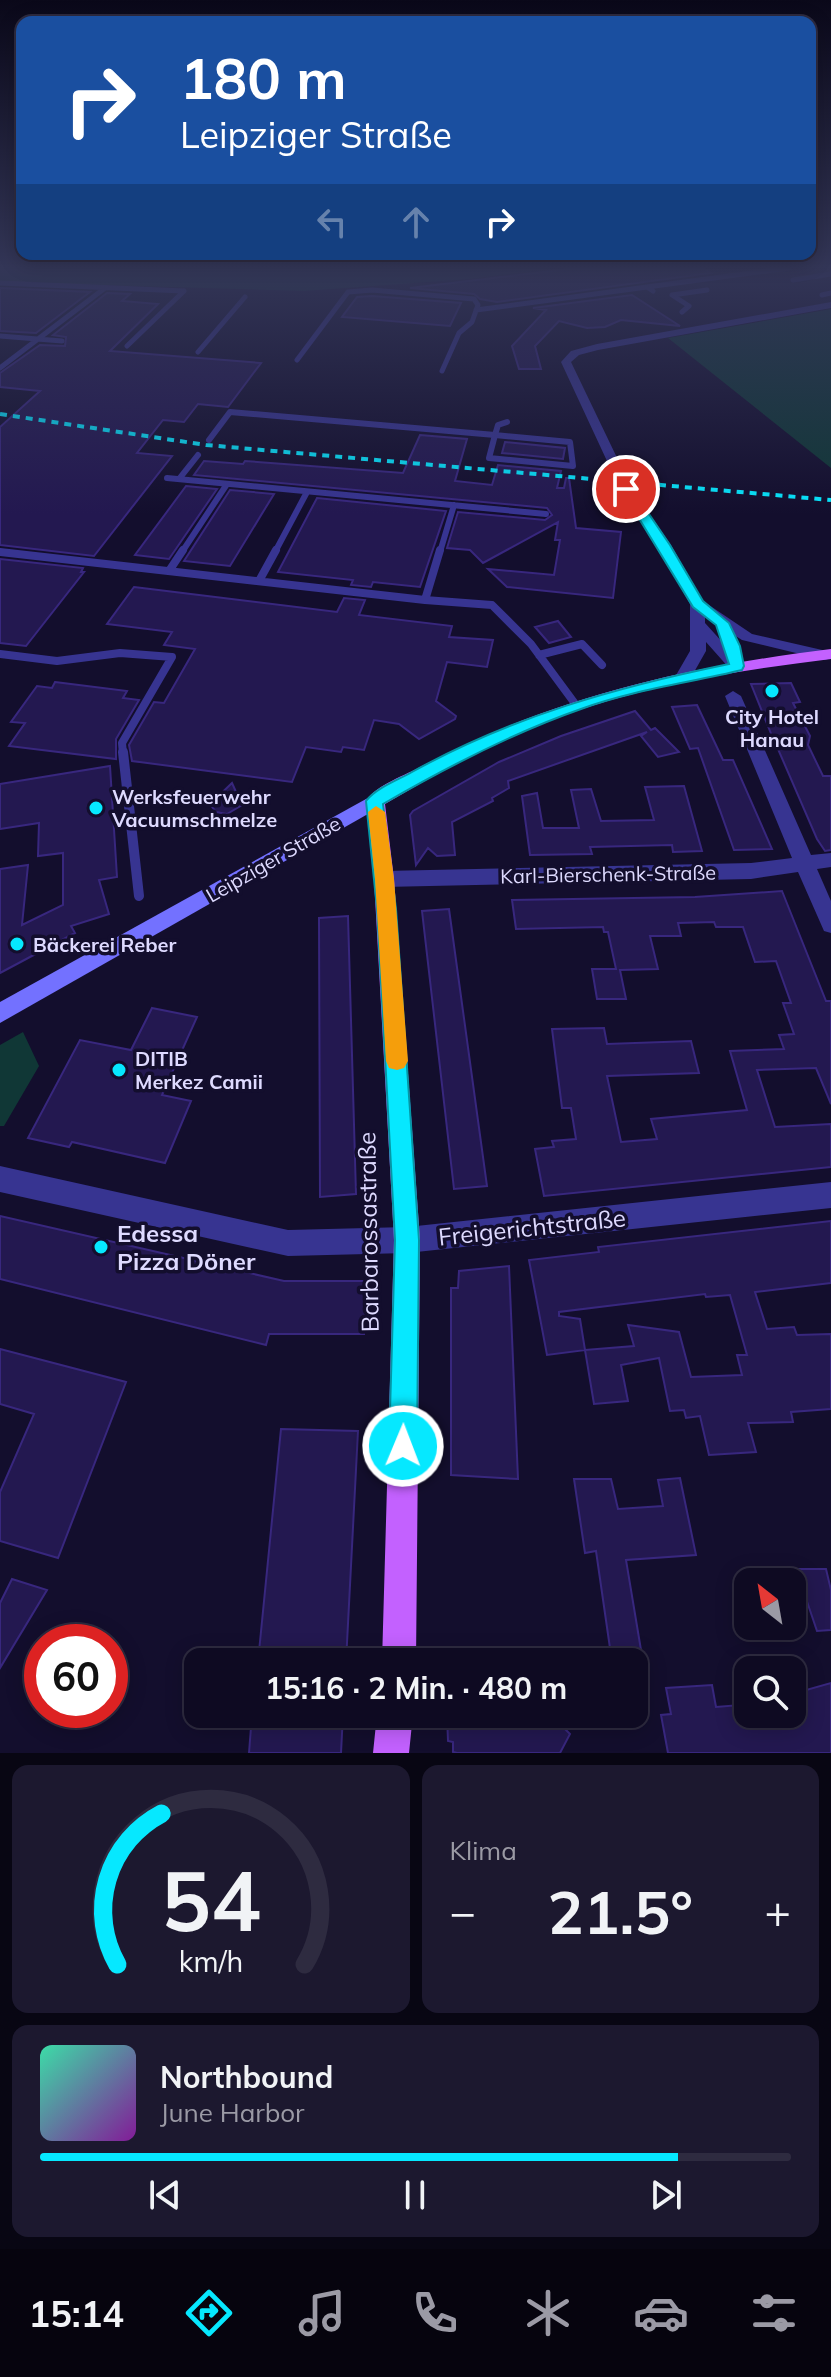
<!DOCTYPE html>
<html lang="de">
<head>
<meta charset="utf-8">
<style>
	body { margin:0; font-family:Mulish,sans-serif; background:#1c182f; color:#f1f3f6; height:100vh; display:flex; flex-direction:column; font-size:30px; white-space:nowrap }
	* { box-sizing:border-box; margin:0 }
	p { font-size:26px; color:#9b9aa5 }
	.icon { flex:none; width:44px; height:44px; fill:none; stroke:currentColor; stroke-width:2; stroke-linecap:round; stroke-linejoin:round }
	.map { position:relative; height:1753px; overflow:hidden }
	.drawer { display:flex; flex-direction:column; gap:12px; padding:12px; background:#080613; flex:1 }
	.drawer>* { flex:none }
	.banner { position:absolute; left:16px; top:16px; width:800px; height:244px; border-radius:16px; box-shadow:0 4px 20px #0003,0 0 0 2px #2e2b40; background:#1a4fa0; color:#fff; overflow:hidden }
	.needle { width:52px; rotate:329deg }
	.fabs { position:absolute; left:734px; top:1568px; display:grid; gap:16px }
	.fabs a { display:grid; place-items:center; width:72px; height:72px; border-radius:16px; background:#0e0a22; box-shadow:0 4px 20px #0003,0 0 0 2px #2e2b40; font-size:40px }
	.speed { position:absolute; left:24px; top:1624px; display:flex; gap:16px; font-size:40px; font-weight:700; text-align:center }
	.speed>* { display:grid; place-content:center; width:104px; height:104px; border-radius:50%; background:#0e0a22; box-shadow:0 4px 20px #0003,0 0 0 2px #2e2b40; line-height:1 }
	.speed .limit { border:12px solid #d22; background:#fff; color:#111 }
	.pin { position:absolute; display:grid; place-items:center; width:68px; height:68px; color:#fff; margin:-34px; border:4px solid #fff; border-radius:50%; box-shadow:0 2px 8px #0007 }
	.me { position:absolute; width:88px; margin:-44px; rotate:1deg; stroke-linejoin:round; filter:drop-shadow(0 0 6px #0008) }
	.turn { display:flex; align-items:center; gap:28px; height:168px; padding:0 32px; font-size:36px }
	.turn .icon { width:104px; height:104px; stroke-width:2.5 }
	.turn b { display:block; font-size:56px; line-height:68px }
	.lanes { display:flex; align-items:center; height:76px; padding:0 32px; background:#0003; justify-content:center; gap:40px; direction:ltr }
	.lanes .off { opacity:.35 }
	.big { font-size:60px; font-weight:700; line-height:1.1 }
	.drawer .tile { flex:1; display:flex; flex-direction:column; justify-content:center; gap:12px; min-width:0; padding:0 28px; border-radius:16px; background:#1c182f }
	.drawer .dial { align-items:center; gap:0 }
	.dial svg { height:208px; overflow:visible; fill:none; stroke:#2e2b40; stroke-width:7; stroke-linecap:round; text-anchor:middle }
	.dial text { fill:#f1f3f6; stroke:none }
	.song { display:flex; align-items:center; gap:24px }
	.cover { width:96px; height:96px; border-radius:12px; background:linear-gradient(135deg,hsl(160 70% 55%),hsl(290 70% 35%)) }
	.played { height:8px; border-radius:4px; background:linear-gradient(90deg,#06e8ff 85%,#2e2b40 85%) }
	.keys { display:flex; justify-content:space-around; direction:ltr }
	.heat { display:flex; justify-content:space-between; align-items:center; font-size:44px; direction:ltr }
	.drawer .tiles { flex:1; display:grid; gap:12px; grid-template-columns:1fr 1fr }
	.tile:last-child { grid-column:span 2 }
	.trip { position:absolute; left:184px; top:1648px; width:464px; height:80px; border-radius:16px; background:#0e0a22; box-shadow:0 4px 20px #0003,0 0 0 2px #2e2b40; font-weight:700; line-height:80px; text-align:center }
	.dock { display:flex; height:128px; justify-content:space-around; align-items:center; background:#06040e; color:#9b9aa5 }
	.dock .icon { width:56px; height:56px }
	.dock .selected { color:#06e8ff }
	.dock b { font-size:36px; color:#f1f3f6 }
	.map>svg:first-child { display:block }
</style>
</head>
<body>
<div class="map">
<svg width="831" height="1753" viewBox="0 0 831 1753">
	<rect width="100%" height="100%" fill="#130e2d"/>
	<path fill="#103736" d="M0,268H553L469,279L304,291L0,282Z
		M831,309V468L668,338Z
		M23,1032L39,1066L4,1126H0V1045Z"/>
	<path fill="#231850" stroke="#38277e" stroke-width="2" fill-rule="evenodd" d="M576,268H703L711,273L497,302L480,299L474,294L410,288Z
		M0,288L90,292L36,333L0,331Z
		M107,293L130,294L122,301L158,304L110,351L261,363L228,407L198,404L184,422L163,420L137,453L172,456L94,556L0,545V427L40,391L0,387V373L40,345L65,346L66,337L53,335Z
		M632,295L680,326L621,320L605,327L587,328L559,321L535,346L541,369H519L512,346L546,310L533,308Z
		M372,296L461,303L450,326L342,317L357,297Z
		M420,435L467,439L455,481L492,485L498,465L561,471L557,488H564L566,478H569L576,528L621,532L613,598L507,587L488,569L554,575L560,540H555L558,522L483,563L470,550L447,548L458,512L545,520L552,515L547,508L194,475L204,461L243,464L245,461L403,473Z
		M505,442L565,448L563,459L502,453Z
		M186,486L217,489L169,559L135,555Z
		M230,490L274,494L230,566L184,561Z
		M317,498L446,511L420,587L373,582L371,587L351,585L353,580L278,572Z
		M0,559L83,568L81,572H84L26,646L0,643Z
		M134,587L337,612L344,598L365,600L359,615L452,626L449,637L493,640L487,667L447,662L436,701L456,716L455,719L419,739L399,724L374,720L364,750L343,747L341,752L306,747L292,782L132,761L129,745L154,702L164,703L195,649L164,645L172,632L107,624Z
		M558,621L571,637L549,643L535,627Z
		M55,682L127,691L123,698L139,700L116,739V759L9,746L25,723L11,722L37,686L52,688Z
		M791,683L800,702L793,703L810,736L808,745L823,776H831V850L825,851L817,839L778,749L770,746L774,741L751,684Z
		M697,705L723,760H733L772,849L734,850L698,748L690,749L672,707Z
		M635,711L651,730L655,728L679,752L658,757L641,736L647,732L508,781L509,788L492,798L493,801L452,822L455,855L437,856L428,848L416,865L410,815L413,811L499,762L561,736Z
		M110,766L117,877L99,880L109,914L71,926L75,933L0,973V869L28,865L22,925L63,905V853L38,856L39,823L0,829V784Z
		M232,783L242,805L227,814L216,812L210,804Z
		M684,786L702,851L673,852L672,845L590,847L592,854L530,855L522,796L537,793L543,828H579L571,790L591,789L601,821L654,820L645,787Z
		M782,891L826,1001H831V1104L816,1068L757,1070L775,1127L831,1124V1167L544,1196L535,1149L554,1147L552,1141L576,1139L571,1108H562L552,1029L604,1028L607,1044L691,1041L699,1073L607,1076L621,1142L657,1139L651,1119L747,1110L730,1051L784,1049L779,1035L794,1034L783,1003H791L776,961L755,962L743,927H716L714,922L678,923L681,936H650L658,969L620,970L626,999H597L592,969H616L608,932H604L603,927L516,929L512,900L695,897Z
		M449,909L487,1186L454,1189L422,911Z
		M348,916L356,1194L320,1197L319,918Z
		M152,1008L197,1017L162,1095L191,1101L165,1163L72,1142L69,1147L28,1138L80,1040L131,1050Z
		M0,1216L284,1281H366L364,1334H269L266,1345L0,1279Z
		M831,1221V1283L755,1292L767,1329L794,1327L797,1335L831,1334V1409L791,1412L793,1422L748,1423L756,1452L709,1455L700,1416L686,1418L684,1410L670,1411L659,1358L621,1365L628,1401L594,1404L585,1350L547,1355L529,1260L599,1252L598,1247ZM705,1294L706,1297L730,1295L747,1355H737L742,1375L691,1377L679,1332L628,1325L634,1346L585,1350L580,1319L559,1316V1312Z
		M509,1266L518,1479L451,1475V1288H458L459,1271Z
		M0,1349L126,1382L58,1558L0,1541V1492L34,1414L0,1404Z
		M281,1429L358,1431L346,1662H258Z
		M680,1478L696,1555L626,1560L642,1656L612,1662L596,1551L585,1553L574,1479H611L618,1509L663,1506L658,1480Z
		M796,1569H826L831,1590V1630L817,1631Z
		M12,1579L47,1590L0,1668V1603Z
		M831,1683V1753H668L661,1715L671,1714L666,1688L712,1685L716,1707L740,1705L741,1710L748,1709V1714H792V1694Z
		M252,1714H343L341,1753H249Z
		M447,1714H571L564,1728L570,1734L560,1753H457L453,1752V1742L448,1741Z"/>
	<g fill="none" stroke-linecap="round" stroke-linejoin="round">
		<path stroke="#373491" stroke-width="5" d="M793,280L831,274
			M0,283L184,291
			M647,287L789,268
			M822,295L831,293
			M476,310L647,287L653,291
			M682,312L689,306L672,295L707,290
			M0,336L62,341
			M127,346L184,291
			M198,352L245,297
			M297,360L348,292L372,290L474,299L478,305L472,322L459,333L442,371
			M0,368L105,288"/>
		<path stroke="#373491" stroke-width="6" d="M495,435L570,442L573,466L489,458Z
			M495,435L498,425L507,422
			M209,440L230,412L495,435
			M167,478L546,514
			M179,479L198,455
			M182,552L227,484
			M275,552L307,492
			M440,552L454,505"/>
		<path stroke="#373491" stroke-width="8" d="M0,552L425,600L440,550
			M169,571L183,550
			M259,581L276,550
			M425,600L492,605L531,644L576,705
			M0,654L57,661L120,653L172,657L122,743L123,754
			M539,655L582,644L602,665"/>
		<path stroke="#373491" stroke-width="10" d="M123,752L139,896"/>
		<path fill="#373491" fill-rule="evenodd" d="M831,302V308L598,350L579,355L571,362L632,489L671,545L703,601L752,634L831,652V658L825,660L742,640L705,617V623L744,666L742,669H730L706,642V651L689,681H677L675,677L690,651V604L657,545L620,489L561,362L571,351L597,344Z
			M733,691L741,696L811,855L831,853V867L817,869L831,901V933L824,931L798,872L751,879L384,887L377,884L374,879L377,874L384,871L751,863L792,858L725,696Z
			M0,1166L288,1230L407,1227L831,1182V1208L407,1253L288,1256L0,1192Z"/>
		<path fill="#7371ff" fill-rule="evenodd" d="M375,794L382,796L384,801L382,806L0,1023V1002Z"/>
		<path fill="#c361ff" fill-rule="evenodd" d="M831,649V659C740,670 648,685 561,716C499,739 441,771 385,804L394,879L420,1240L416,1662H382L394,1240L374,879L366,801C376,785 406,775 422,766C554,697 685,667 831,649Z
			M377,1714H413L409,1753H373Z"/>
		<path stroke="#06e8ff" stroke-width="4" stroke-dasharray="7 6" stroke-linecap="butt" d="M0,414L206,445L831,500"/>
	</g>
	<linearGradient id="sky" x2="0" y2="1"><stop stop-color="#0a0819"/><stop offset="0.52" stop-color="#333657"/><stop offset="1" stop-color="#333657" stop-opacity="0"/></linearGradient>
	<rect width="831" height="514" fill="url(#sky)"/>
	<path fill="#06e8ff" stroke="#0497a6" stroke-width="2" d="M626,485L630,486L670,545L703,601L729,623L740,646L744,666L742,670C688,683 633,690 581,709C512,733 447,767 383,804L396,909L419,1240L417,1446L413,1456L403,1460L394,1456L389,1446L395,1240L377,909L366,801C376,788 398,780 412,772C513,716 617,687 729,664L716,625L693,607L621,489Z"/>
	<path fill="#f59e0b" d="M376,806L385,812L394,879L408,1061L404,1068L397,1070L389,1068L386,1061L375,879L368,812Z"/>
	<g fill="#06e8ff" stroke="#130e2d" stroke-width="3">
		<circle cx="772" cy="691" r="8"/>
		<circle cx="96" cy="808" r="8"/>
		<circle cx="17" cy="944" r="8"/>
		<circle cx="119" cy="1070" r="8"/>
		<circle cx="101" cy="1247" r="8"/>
	</g>
	<g text-anchor="middle" dominant-baseline="central" stroke-width="7" stroke-linejoin="round" paint-order="stroke">
		<g font-size="20" font-weight="bold" fill="#dedaff" stroke="#130e2d" text-anchor="start">
			<text x="772" y="716" text-anchor="middle">City Hotel<tspan x="772" dy="23">Hanau</tspan></text>
			<text x="112" y="796">Werksfeuerwehr<tspan x="112" dy="23">Vacuumschmelze</tspan></text>
			<text x="33" y="944">Bäckerei Reber</text>
			<text x="135" y="1058">DITIB<tspan x="135" dy="23">Merkez Camii</tspan></text>
		</g>
		<g font-size="20" fill="#dedaff" stroke="#130e2d">
			<text transform="translate(273 859) rotate(-30)">Leipziger Straße</text>
			<text transform="translate(608 874) rotate(-1)">Karl-Bierschenk-Straße</text>
		</g>
		<g font-size="24" fill="#dedaff" stroke="#130e2d">
			<text transform="translate(532 1227) rotate(-6)">Freigerichtstraße</text>
			<text transform="translate(368 1232) rotate(-91)">Barbarossastraße</text>
		</g>
		<g font-size="24" font-weight="bold" fill="#dedaff" stroke="#130e2d" text-anchor="start">
			<text x="117" y="1233">Edessa<tspan x="117" dy="28">Pizza Döner</tspan></text>
		</g>
	</g>
</svg>
<div class="fabs">
<a><svg class="needle" viewBox="-14 -14 28 28"><path d="M0-13l5 13h-10z" fill="#e53935"/><path d="M0 13l5-13h-10z" fill="#9b9aa5"/></svg></a>
<a><svg class="icon" aria-label="search" viewBox="0 0 24 24"><circle cx="10" cy="10" r="6"/><path d="M15 15l6 6"/></svg></a>
</div>
<div class="speed"><div class="limit">60</div></div>
<div class="pin" style="left:626px;top:489px;background:#d93025"><svg class="icon" aria-label="arrive" viewBox="0 0 24 24"><path d="M6 21V4h12l-3 4 3 4H6"/></svg></div>
<svg class="me" style="left:403px;top:1446px" viewBox="-20 -20 40 40"><circle r="17" fill="#06e8ff" stroke="#fff" stroke-width="3"/><path d="M0-11L8 9 0 5-8 9z" fill="#fff"/></svg>
<div class="trip">15:16 · 2 Min. · 480 m</div>
<div class="banner">
<div class="turn"><svg class="icon" aria-label="right" viewBox="0 0 24 24"><path d="M7 20v-9h11M14 6l5 5-5 5"/></svg><div><b>180 m</b>Leipziger Straße</div></div>
<div class="lanes"><svg class="icon off" aria-label="left" viewBox="0 0 24 24"><path d="M17 20v-9H6M10 6l-5 5 5 5"/></svg><svg class="icon off" aria-label="ahead" viewBox="0 0 24 24"><path d="M12 20V5M6 11l6-6 6 6"/></svg><svg class="icon" aria-label="right" viewBox="0 0 24 24"><path d="M7 20v-9h11M14 6l5 5-5 5"/></svg></div>
</div>
</div>
<section class="drawer">
<div class="tiles">
<div class="tile dial"><svg viewBox="0 0 100 80">
<path d="M14 69A42 42 0 1 1 86 69"/>
<path d="M14 69A42 42 0 0 1 31 11" stroke="#06e8ff"/>
<text x="50" y="56" font-size="32" font-weight="700">54</text>
<text x="50" y="72" font-size="11">km/h</text>
</svg></div>
<div class="tile"><p>Klima</p>
<div class="heat"><a>−</a><b class="big">21.5°</b><a>+</a></div>
</div>
<div class="tile">
<div class="song"><i class="cover"></i><div><b>Northbound</b><p>June Harbor</p></div></div>
<div class="played"></div>
<div class="keys"><svg class="icon" aria-label="previous" viewBox="0 0 24 24"><path d="M18 5L8 12l10 7zM5 5v14"/></svg><svg class="icon" aria-label="pause" viewBox="0 0 24 24"><path d="M8 5v14M16 5v14"/></svg><svg class="icon" aria-label="next" viewBox="0 0 24 24"><path d="M6 5l10 7-10 7zM19 5v14"/></svg></div>
</div>
</div>
</section>
<nav class="dock">
<b>15:14</b>
<svg class="icon selected" aria-label="directions" viewBox="0 0 24 24"><path d="M12 3l9 9-9 9-9-9zM9 14v-3h6M13 9l2 2-2 2"/></svg>
<svg class="icon" aria-label="music" viewBox="0 0 24 24"><path d="M9 18V5l10-2v13"/><circle cx="6" cy="18" r="3"/><circle cx="16" cy="16" r="3"/></svg>
<svg class="icon" aria-label="phone" viewBox="0 0 24 24"><path d="M5 4h4l2 5-3 2q2 4 5 5l2-3 5 2v4C11 20 4 13 5 4z"/></svg>
<svg class="icon" aria-label="climate" viewBox="0 0 24 24"><path d="M12 3v18M4 7l16 10M4 17L20 7"/></svg>
<svg class="icon" aria-label="car" viewBox="0 0 24 24"><path d="M5 17H2v-5l4-1 3-4h7l3 4 3 1v5h-3M9 17h6M6 11h13"/><circle cx="7" cy="17" r="2"/><circle cx="17" cy="17" r="2"/></svg>
<svg class="icon" aria-label="filters" viewBox="0 0 24 24"><path d="M4 7h16M4 17h16"/><circle cx="9" cy="7" r="2"/><circle cx="15" cy="17" r="2"/></svg>
</nav>
</body>
</html>
